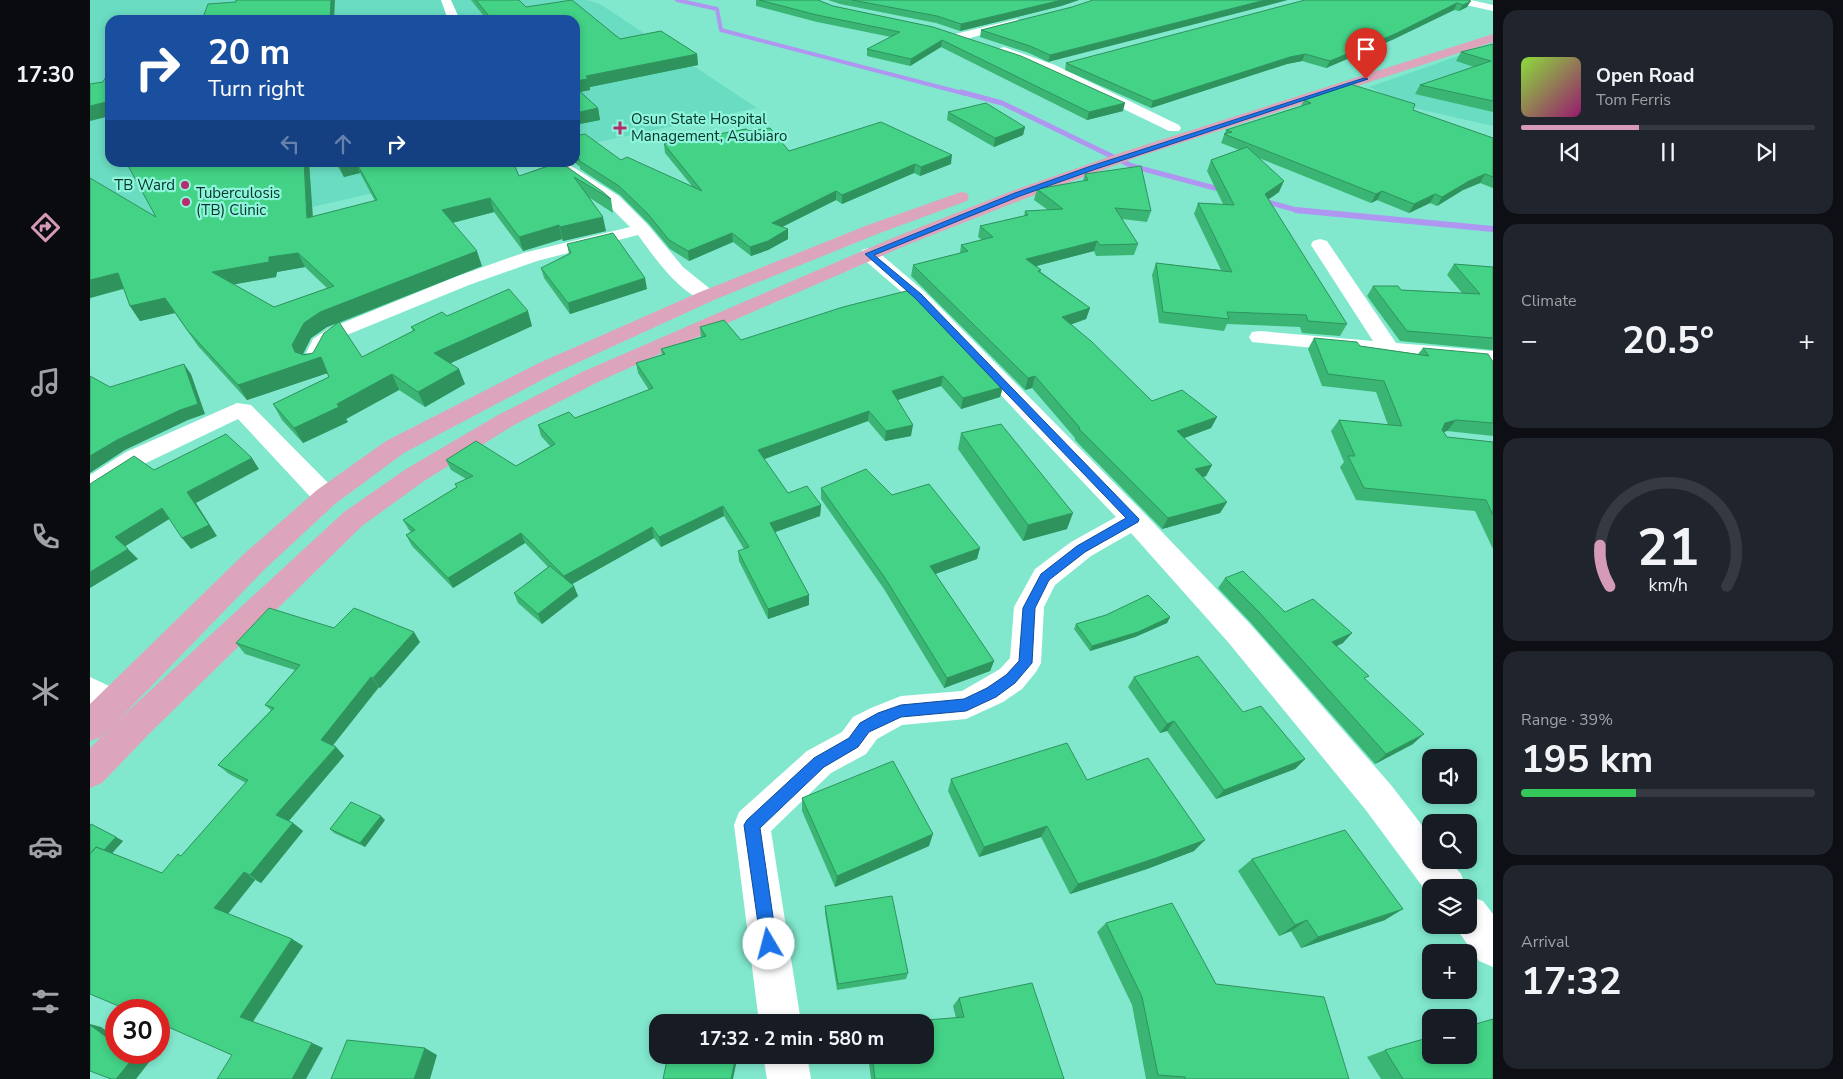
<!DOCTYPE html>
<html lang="en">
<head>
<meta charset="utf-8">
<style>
	body { margin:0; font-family:"Nunito Sans",sans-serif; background:#20242c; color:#f1f3f6; height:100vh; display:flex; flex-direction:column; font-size:19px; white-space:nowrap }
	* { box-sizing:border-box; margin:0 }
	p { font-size:16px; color:#9ea1a6 }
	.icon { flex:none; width:28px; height:28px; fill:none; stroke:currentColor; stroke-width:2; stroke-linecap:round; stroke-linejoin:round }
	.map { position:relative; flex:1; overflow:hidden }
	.panel { display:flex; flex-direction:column; gap:10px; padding:10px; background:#0d0f14; width:350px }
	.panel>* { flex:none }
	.hud { position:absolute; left:15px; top:15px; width:475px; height:152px; border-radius:15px; box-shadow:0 2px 8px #0003; background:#1a4fa0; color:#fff; overflow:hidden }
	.fabs { position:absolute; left:1332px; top:749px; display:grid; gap:10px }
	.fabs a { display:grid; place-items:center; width:55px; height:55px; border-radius:10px; background:#171b24; box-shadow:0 2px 8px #0003; font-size:25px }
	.speed { position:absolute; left:15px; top:999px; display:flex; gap:10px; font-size:25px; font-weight:700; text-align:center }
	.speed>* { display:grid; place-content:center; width:65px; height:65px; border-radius:50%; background:#171b24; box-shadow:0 2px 8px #0003; line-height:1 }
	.speed .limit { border:8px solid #d22; background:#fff; color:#111 }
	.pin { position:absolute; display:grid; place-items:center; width:42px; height:42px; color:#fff; margin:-51px -21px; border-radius:50% 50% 50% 0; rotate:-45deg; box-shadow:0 0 5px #0007 }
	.pin .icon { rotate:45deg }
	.me { position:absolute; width:55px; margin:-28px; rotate:352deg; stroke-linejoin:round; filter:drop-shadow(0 0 4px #0008) }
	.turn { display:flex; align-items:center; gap:18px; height:105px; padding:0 20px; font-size:22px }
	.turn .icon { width:65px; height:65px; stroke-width:2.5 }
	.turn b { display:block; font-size:35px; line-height:42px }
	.lanes { display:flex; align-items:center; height:48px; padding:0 20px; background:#0003; justify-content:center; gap:25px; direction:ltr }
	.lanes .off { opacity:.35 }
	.big { font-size:38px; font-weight:700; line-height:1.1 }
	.panel .widget { flex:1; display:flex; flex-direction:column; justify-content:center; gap:8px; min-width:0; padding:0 18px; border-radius:15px; background:#20242c }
	.panel .dial { align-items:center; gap:0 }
	.dial svg { height:130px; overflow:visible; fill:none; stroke:#363941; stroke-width:7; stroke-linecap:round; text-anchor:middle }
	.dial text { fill:#f1f3f6; stroke:none }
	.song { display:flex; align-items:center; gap:15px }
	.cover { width:60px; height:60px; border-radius:8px; background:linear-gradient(135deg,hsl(90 70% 55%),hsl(320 70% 35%)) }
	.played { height:5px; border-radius:2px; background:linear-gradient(90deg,#d69ab9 40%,#363941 40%) }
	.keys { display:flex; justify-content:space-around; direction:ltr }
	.heat { display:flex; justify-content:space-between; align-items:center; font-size:28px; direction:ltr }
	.charge { height:8px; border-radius:4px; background:linear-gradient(90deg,#34c759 39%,#363941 0) }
	.trip { position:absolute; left:559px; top:1014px; width:285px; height:50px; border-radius:15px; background:#171b24; box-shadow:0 2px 8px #0003; font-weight:700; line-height:50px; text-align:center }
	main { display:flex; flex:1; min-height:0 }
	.dock { display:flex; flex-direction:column; width:90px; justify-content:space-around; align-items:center; background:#090b0e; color:#9ea1a6 }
	.dock .icon { width:35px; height:35px }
	.dock .selected { color:#d69ab9 }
	.dock b { font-size:22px; color:#f1f3f6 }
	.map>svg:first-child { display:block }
</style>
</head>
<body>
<main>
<nav class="dock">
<b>17:30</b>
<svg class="icon selected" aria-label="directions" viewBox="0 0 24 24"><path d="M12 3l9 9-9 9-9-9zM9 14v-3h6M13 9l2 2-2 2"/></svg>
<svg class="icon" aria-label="music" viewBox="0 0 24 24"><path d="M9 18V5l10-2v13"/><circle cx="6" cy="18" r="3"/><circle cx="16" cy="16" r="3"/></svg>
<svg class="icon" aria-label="phone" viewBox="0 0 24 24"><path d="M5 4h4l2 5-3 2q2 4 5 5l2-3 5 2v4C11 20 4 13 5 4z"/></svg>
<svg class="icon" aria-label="climate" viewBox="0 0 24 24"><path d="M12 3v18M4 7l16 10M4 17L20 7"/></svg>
<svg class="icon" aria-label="car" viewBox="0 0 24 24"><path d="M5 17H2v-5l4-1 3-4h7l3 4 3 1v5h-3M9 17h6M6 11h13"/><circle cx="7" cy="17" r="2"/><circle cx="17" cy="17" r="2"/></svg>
<svg class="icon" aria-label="filters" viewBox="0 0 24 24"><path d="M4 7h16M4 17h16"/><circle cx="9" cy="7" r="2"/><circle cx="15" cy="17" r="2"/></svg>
</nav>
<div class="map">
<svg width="1403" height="1079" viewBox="0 0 1403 1079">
	<rect width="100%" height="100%" fill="#81e8ce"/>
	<path fill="#6adcc1" d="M0,0H497L510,4L667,108L485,147V20H20V162L417,163L0,257Z
		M1403,44V126L1320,107L1279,87Z"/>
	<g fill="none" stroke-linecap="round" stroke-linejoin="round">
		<path stroke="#af96f1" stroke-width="4" d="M587,0L627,9L631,30L876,94"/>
		<path stroke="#af96f1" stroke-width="5" d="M871,92L912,103L1042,166L1136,191
			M1171,200L1210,211"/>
		<path stroke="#af96f1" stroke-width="6" d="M1206,210L1403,229"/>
		<path fill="#fff" fill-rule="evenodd" d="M351,0H361L370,20H358Z
			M1361,0H1381L1403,5V11L1362,2Z
			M927,19L933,22L931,24L869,41L863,37L865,34Z
			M914,47L965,65L1089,125L1091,128L1089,131H1079L955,71L910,54L908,51L910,48Z
			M455,162H475L529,196L558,225L593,267L624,292L627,296L624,300C598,307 562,254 548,235L447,261L379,285L252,337L240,347L235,358L227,360L219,358L216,353L223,339L238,329L365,277L433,253L540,227L517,204Z
			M1230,239L1237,241L1306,343L1403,351V365L1162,342L1159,337L1162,332L1170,331L1283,341L1221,245L1223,241Z
			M779,248L786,250L835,292L1053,512L1160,624L1301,785L1341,837V860H1359L1371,874L1376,888H1341V898L1275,809L1138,642L1041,533L1001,556L965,585L954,607L951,663L946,672L932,689L913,702L876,719L812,725L787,739L776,754L741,773L681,831L711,1022H669L644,825L649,812L717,751L752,732L763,717L781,708L811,696L872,691L910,669L920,658L924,607L945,569L981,542L1026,517L821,300L772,258L770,254L772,250Z
			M147,403L161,405L245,490L249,497L245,504L236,506L227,504L148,419L54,464L9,493L0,496V475L36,452Z
			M0,677L34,693L39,703L34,713L23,717L0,707Z
			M1379,896L1393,901L1403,914V967L1389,961L1364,925H1379Z
			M673,1055H717L721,1079H677Z"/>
		<path fill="#dda5bb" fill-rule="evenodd" d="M1403,34V42L1045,158L934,199L817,245L642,321L508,382L424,425L334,481L272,526L61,732L12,783L0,788V748L37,712L254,512L316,469L408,415L492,372L628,313L805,237L922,191L1033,152Z
			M871,192L877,193L879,197L877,201L790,233L624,300L465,373L314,453L245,504L175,569L12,737L0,741V704L155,553L227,490L296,441L449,363L610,292L778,225Z"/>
	</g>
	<path fill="#3ab573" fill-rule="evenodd" d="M381,0H429L436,7L482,0L530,39L571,31L607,54L608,65L500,87V90L490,92L508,108L510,120L485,125V20H397Z
		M666,0H728L743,6L843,27L1033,111L997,120L851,47L820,66L777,56V49L801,37L727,22L666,6Z
		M738,0H989L971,6L870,31L846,23L750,4Z
		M1377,0V7L1369,11L1364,10L1302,40L1236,68L1212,61L1197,64L1061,108L975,70L976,63Z
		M982,7L958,62L939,53L890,37L891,30Z
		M1403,44V112L1325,94L1330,85L1384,67L1366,61L1371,52Z
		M1214,100L1323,110L1403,138V188L1390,183L1373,190L1347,206L1340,203L1319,213L1287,200L1281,203L1169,158L1189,192L1178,200L1257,324L1250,336L1212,333L1210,327L1137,324L1134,331L1069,323L1062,275L1066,263L1131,270L1104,214L1108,203L1133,204L1117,171L1121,160L1149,150L1131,143L1136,130L1211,106Z
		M858,112L935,127L933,135L904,147L857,120Z
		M485,136L531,160L602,186L575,153L574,144L699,151L861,164L830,176L824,173L752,204L746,200L692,227L698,239L678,250L661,256L643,242L599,261L580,249L559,224L530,195L490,169V167L484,162H485Z
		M219,162L222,217L285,201L270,173L254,177L245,162H423L429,176L468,162L521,199L523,213L500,198L516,231L473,241L472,239L433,251L404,212L363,223L392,266L249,323L272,357L323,331L321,327L357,316L442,326L361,363L375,384L335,407L309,390L256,419L258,422L213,443L192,420L183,404L239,377L237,373L157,400L108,346L85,313L50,321L40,306L34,289L0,298L66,217L103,164ZM215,267L237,288L184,307L143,284L186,277L187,272ZM248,323L223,353L213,354L221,338L237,327Z
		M995,174L1061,211L1057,222L1032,219L1048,244L1044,255L1006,256L1004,251L947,266L951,272L1000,308L996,319L981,324L1062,401L1127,417L1121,428L1094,438L1122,465L1116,476L1113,477L1137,502L1130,513L1072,529L985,440V438L942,388L935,390L821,276L823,265L870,253L871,245L892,240L888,237L890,226L934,216L935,211L958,210L944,200L947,189L993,181Z
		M477,244L557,289L480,314L454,278L451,268L479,254Z
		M1364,264L1403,267V350L1310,341L1277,296L1283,286L1311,290L1372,293L1357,275Z
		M610,327L651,340L913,387L910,397L871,409L851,386L808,400L821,436L795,441L778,421L674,459L698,493L731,505L730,516L685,532L719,595V605L678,619L649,561L648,551L654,549L634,516L571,547L564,538L482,584L488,596L452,624L428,603L424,593L458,567L435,543L363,588L322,546L316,535L321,532L319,530L313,520L367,487L365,484L376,479L361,470L356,460L426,466L460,446L451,436L448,425L485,418L559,390L548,373L546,363L572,355L571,349L611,337Z
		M1224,338L1270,346L1328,354L1333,348L1403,362V436L1357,431L1354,432L1357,437L1403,442V549L1385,511L1266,500L1250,467L1254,462L1241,431L1249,420L1298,425L1286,392L1232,386L1218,349Z
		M871,433L977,529L933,541L868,449Z
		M731,488L802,495L887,559L845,574L904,661L900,671L854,688L794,589L731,499Z
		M1135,578L1195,612L1253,643L1246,646L1275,680L1323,744L1285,764L1161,623L1128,588Z
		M1080,617L1077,623L1045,637L1000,651L984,629L986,624Z
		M244,628L330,642L290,688L289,687L243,745L246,747L254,756L199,821L203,823L213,831L171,883L165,880L138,914L202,939L213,946L163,1022L222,1043L233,1048L142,1055L1,824L33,841L22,853L72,873L91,856L156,783L139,774L128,765L181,710L175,705L205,670L155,654L146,643Z
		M1044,677L1153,712L1215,759L1205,769L1126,799L1077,731L1070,733L1038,687Z
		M861,779L997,780L1104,851L1057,869L980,894L951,837L889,857L858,791Z
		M712,798L839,846L745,887L712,811Z
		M295,820L275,847L244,833L240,829Z
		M1162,859L1295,920L1211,948L1201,931L1189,936L1148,871Z
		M735,906L818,973L816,979L747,990L735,913Z
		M1016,923L1126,984L1259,1079H1056L1042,1005L1007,932Z
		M869,998L974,1079H781L778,1055H835L866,1018L863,1006Z
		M1295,1050L1403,1079H1291L1277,1057Z"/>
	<path fill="#2f935e" d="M241,0H245L244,20H240Z
		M972,0H989L971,6L870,31L871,24Z
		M1175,0H1198L958,62L960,55Z
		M1381,1L1377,7L1369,11L1373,5Z
		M1367,3L1364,10L1302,40L1236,68L1240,61Z
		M852,40L851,47L820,66L821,59Z
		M607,54L608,65L500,87V90L485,93V81L496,76Z
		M1215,54L1212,61L1197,64L1061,108L1063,101L1200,57Z
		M20,101V116L0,121V106Z
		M1035,103L1033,111L997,120L999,112Z
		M508,108L510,120L485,125V113Z
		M935,127L933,135L904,147L905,138Z
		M862,155L861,164L830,176L831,167Z
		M214,162H219L224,232L217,218Z
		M251,162H266L270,173L254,177L248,163Z
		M825,164L824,173L752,204V195Z
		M1395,174L1390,183L1373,190L1347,206L1352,197L1379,181Z
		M1194,181L1189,192L1170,205L1175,194Z
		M746,191V200L682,232V223Z
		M1292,191L1287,200L1281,203L1286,194Z
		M1345,194L1340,203L1319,213L1324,204Z
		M400,198L404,212L357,224L352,210Z
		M513,217L516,231L473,241L470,227Z
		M469,225L472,239L433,251L429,237Z
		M698,229V239L678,250L661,256L660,247Z
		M642,233L643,242L599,261L598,251Z
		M1007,241L1004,251L934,269L936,259Z
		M387,251L392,266L237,327L221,338L210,360L231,357L238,373L157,400L148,385L202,345L214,323L230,312Z
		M208,253L215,267L187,272L186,277L130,287L122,272L179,257Z
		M28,273L38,287L0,298V280Z
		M555,278L557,289L480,314L478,303Z
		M75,298L85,313L50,321L40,306Z
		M1000,308L996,319L969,329L972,317Z
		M438,311L442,326L350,368L344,353Z
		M94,364L101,374L115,414L98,420L35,450L0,473V456Z
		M369,369L375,384L335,407L328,392Z
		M302,374L309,390L256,419L258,422L213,443L204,428Z
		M853,376L851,386L801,402L802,391Z
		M945,376L942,388L935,390L938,378Z
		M913,387L910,397L871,409L873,398Z
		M779,411L778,421L669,461L668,450Z
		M1127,417L1121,428L1081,443L1087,431Z
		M1366,420L1357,431L1346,434L1355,423Z
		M823,425L821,436L795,441L796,431Z
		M162,458L169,469L106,503L127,536L101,549L92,538L97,492Z
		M1122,465L1116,476L1099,481L1105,469Z
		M1137,502L1130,513L1072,529L1078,518Z
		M731,505L730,516L680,534V523Z
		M633,506L634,516L571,547L569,537Z
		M72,508L81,518L34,547L25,537Z
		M983,513L977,529L933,541L938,525Z
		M562,527L564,538L477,587L474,576Z
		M431,533L435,543L363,588L358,578Z
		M890,548L887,559L837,577L840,566Z
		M38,549L48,559L0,588V572Z
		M484,586L488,596L452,624L448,614Z
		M719,595V605L678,619V609Z
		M1080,617L1077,623L1045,637L1000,651L1002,646Z
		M324,632L330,642L290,688L283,678Z
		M1262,633L1253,643L1233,653L1242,642Z
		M904,661L900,671L854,688L857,678Z
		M281,677L289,687L240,749L231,740Z
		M1084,721L1077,731L1070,733L1077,724Z
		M1334,734L1323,744L1285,764L1296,754Z
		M246,747L254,756L196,824L186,815Z
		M1215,759L1205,769L1126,799L1134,790Z
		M291,816L295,820L275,847L270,843Z
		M203,823L213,831L171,883L160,875Z
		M957,826L951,837L889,857L894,847Z
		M843,834L839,846L745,887L747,876Z
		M26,837L33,841L7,870L0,866Z
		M1115,840L1104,851L1057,869L980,894L988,884Z
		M154,872L165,880L136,916L124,908Z
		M1313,909L1295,920L1211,948L1228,937Z
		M1217,920L1201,931L1189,936L1205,925Z
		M202,939L213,946L162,1022L150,1017Z
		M0,1024L11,1027L26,1038V1044L0,1025Z
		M222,1043L233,1048L216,1079H202Z
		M335,1048L347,1055L340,1079H324Z
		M39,1052H47L60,1061L46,1079H26Z
		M646,1055H648L643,1079H641Z"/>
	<path fill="#43d286" stroke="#2f935e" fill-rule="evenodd" d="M146,0H241L240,20H112L118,4L146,2Z
		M386,0H429L436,7L482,0L530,39L571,31L607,54L496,76L498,79L485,81V20H402Z
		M669,0H728L743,6L843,27L931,56L1035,103L999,112L852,40L821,59L777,49L810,32L727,15Z
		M762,0H972L871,24L847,16Z
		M1003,0H1175L960,55L940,46L891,30L982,7Z
		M1215,0H1377L1381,1L1373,5L1367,3L1305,34L1240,61L1215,54L1200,57L1063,101L976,63Z
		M1403,44V101L1330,85L1401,61L1371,52Z
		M20,69V101L0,106V84L13,82Z
		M1260,84L1325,104L1323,110L1403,138V177L1395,174L1379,181L1352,197L1345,194L1324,204L1292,191L1286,194L1134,134L1142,132L1136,130L1221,103L1214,100Z
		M485,87L508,108L485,113Z
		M896,103L935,127L905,138L858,112Z
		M791,122L862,155L831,167L825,164L752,195L746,191L682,223L698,229L678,241L660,247L642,233L598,251L579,240L558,214L529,186L488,160H490L485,156V136L495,134L531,160L537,157L612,191L574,144L656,129L659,131L680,128L699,151Z
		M1157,147L1194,181L1175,194L1257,324L1218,321L1216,315L1137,312L1139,319L1073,312L1066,263L1142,272L1108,203L1144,205L1121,160Z
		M36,162H102L103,164L108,162H214L217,218L287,200L266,162H423L429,176L470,162L513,192L521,199L484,177L513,217L470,227L469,225L429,237L400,198L352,210L387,251L230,312L214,323L202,345L205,352L214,355L223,353L234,333L249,322L272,357L325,330L321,327L352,312L357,316L419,289L438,311L344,353L369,369L328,392L302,374L247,404L249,407L204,428L183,404L239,377L231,357L148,385L98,331L75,298L40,306L28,273L0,280V178L66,217ZM208,253L244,286L184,307L122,272L179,262V257Z
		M1051,166L1061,211L1025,208L1048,244L1010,245L1007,241L936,259L951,270L948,271L1000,308L972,317L1001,341L1062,401L1092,390L1127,417L1087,431L1122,465L1105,469L1137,502L1078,518L989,429L990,428L945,376L938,378L823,265L878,251L871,245L903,237L890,226L938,215L935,211L973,209L947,189L998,180L995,174Z
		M523,233L555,278L478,303L451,268L481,253L477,244Z
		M1364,264L1403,267V338L1317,331L1283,286H1308L1311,290L1390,294Z
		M820,290L913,387L873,398L853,376L802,391L823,425L796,431L779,411L668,450L698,493L717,486L731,505L680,523L719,595L678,609L648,551L659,547L633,506L569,537L562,527L474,576L431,533L358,578L316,535L325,530L313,520L367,487L365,484L383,476L356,460L386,441L426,466L465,444L448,425L479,412L485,418L563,388L546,363L575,354L571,349L616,336L610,327L634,320L651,340L753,307Z
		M1224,338L1267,342L1270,346L1339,356L1333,348L1398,354L1403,362V423L1366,420L1355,423L1352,430L1357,437L1403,442V515L1396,500L1274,488L1258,456H1265L1249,420L1312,426L1294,381L1238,374Z
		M94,364L108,404L90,410L27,440L0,456V376L20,387Z
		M911,424L983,513L938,525L871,433Z
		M136,434L162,458L97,492L119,525L92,538L72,508L25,537L38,549L0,572V484L44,456L64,470Z
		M776,469L802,495L839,484L890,548L840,566L904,661L857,678L795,578L731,488Z
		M460,566L484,586L448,614L424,593Z
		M1153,571L1195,612L1223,599L1262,633L1242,642L1279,676L1274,678L1334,734L1296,754L1169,612L1135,578Z
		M1058,595L1080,617L1048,632L1002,646L986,624L1016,615Z
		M179,608L244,628L264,608L324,632L283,678L281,677L231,740L246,747L186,815L203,823L160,875L154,872L124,908L202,939L150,1017L222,1043L202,1079H127L142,1055L69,1023V1010H38L0,994V854L6,847L72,873L88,854L91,856L158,780L128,765L184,708L175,705L210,665L146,643Z
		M1108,656L1153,712L1171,706L1215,759L1134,790L1084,721L1077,724L1044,677Z
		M977,743L997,780L1058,758L1115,840L1066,858L988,884L957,826L894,847L861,779Z
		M803,761L843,834L747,876L712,798Z
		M261,802L291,816L270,843L240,829Z
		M1,824L26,837L14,850L6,847L0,854V826Z
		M1255,830L1313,909L1228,937L1217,920L1205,925L1162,859Z
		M802,896L818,973L748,984L735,906Z
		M1082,903L1126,984L1234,997L1259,1079H1095V1077L1068,1075L1052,997L1016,923Z
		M942,983L974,1079H785L782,1055H835V1022H812L874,1017L869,998Z
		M1403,1019V1079H1313L1295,1050L1341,1037V1055H1379V1026Z
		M0,1025L26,1044V1052H39L45,1056L26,1079H21L0,1071Z
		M257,1040L335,1048L324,1079H241Z
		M578,1055H646L641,1079H573Z"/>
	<path fill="#1a73e8" stroke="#114b97" d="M1274,78L1278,79L1006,169L930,196L784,255L831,294L1049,519L1048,522L995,552L959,580L945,608L942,663L925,683L906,697L876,711L811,717L779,732L768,747L734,767L670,828L687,944L685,949L679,952L673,949L671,944L654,825L657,820L724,758L759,738L770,723L788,713L811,705L874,699L897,688L916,675L929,661L933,608L951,574L987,546L1036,518L825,298L775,254L925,193L1001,166Z"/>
	<g fill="#b52d6f" stroke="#8ef5db" stroke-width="2">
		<path d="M527.5 120.5h5v5h5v5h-5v5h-5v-5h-5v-5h5z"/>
		<circle cx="95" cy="185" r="5"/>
		<circle cx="96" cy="202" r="5"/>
	</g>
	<g text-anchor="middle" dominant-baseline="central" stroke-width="4.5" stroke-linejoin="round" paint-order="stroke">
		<g font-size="15" fill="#04342b" stroke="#8ef5db" text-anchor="start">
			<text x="541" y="119">Osun State Hospital<tspan x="541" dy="17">Management, Asubiaro</tspan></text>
			<text x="85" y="185" text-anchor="end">TB Ward</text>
			<text x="106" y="193">Tuberculosis<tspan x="106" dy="17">(TB) Clinic</tspan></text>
		</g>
	</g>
</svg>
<div class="fabs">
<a><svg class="icon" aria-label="sound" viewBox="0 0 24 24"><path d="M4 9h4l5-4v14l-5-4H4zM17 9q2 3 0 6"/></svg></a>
<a><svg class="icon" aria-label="search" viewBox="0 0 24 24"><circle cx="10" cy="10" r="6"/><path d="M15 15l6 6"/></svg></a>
<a><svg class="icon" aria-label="layers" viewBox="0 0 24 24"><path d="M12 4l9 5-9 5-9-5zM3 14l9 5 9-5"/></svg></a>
<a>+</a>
<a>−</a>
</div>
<div class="speed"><div class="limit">30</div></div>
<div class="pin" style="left:1276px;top:79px;background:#d93025"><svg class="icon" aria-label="arrive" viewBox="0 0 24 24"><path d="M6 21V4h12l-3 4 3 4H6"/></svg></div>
<svg class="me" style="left:679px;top:944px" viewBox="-20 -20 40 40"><circle r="19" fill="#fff"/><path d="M0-13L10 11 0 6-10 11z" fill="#1a73e8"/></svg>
<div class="trip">17:32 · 2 min · 580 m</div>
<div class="hud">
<div class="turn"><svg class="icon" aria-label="right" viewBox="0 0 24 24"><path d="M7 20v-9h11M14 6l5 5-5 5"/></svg><div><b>20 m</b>Turn right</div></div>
<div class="lanes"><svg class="icon off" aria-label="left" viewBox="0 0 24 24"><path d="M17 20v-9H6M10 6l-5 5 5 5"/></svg><svg class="icon off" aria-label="ahead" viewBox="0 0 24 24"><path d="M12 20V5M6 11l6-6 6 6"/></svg><svg class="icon" aria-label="right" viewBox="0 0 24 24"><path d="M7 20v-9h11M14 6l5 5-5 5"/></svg></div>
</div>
</div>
<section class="panel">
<div class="widget">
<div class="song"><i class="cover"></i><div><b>Open Road</b><p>Tom Ferris</p></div></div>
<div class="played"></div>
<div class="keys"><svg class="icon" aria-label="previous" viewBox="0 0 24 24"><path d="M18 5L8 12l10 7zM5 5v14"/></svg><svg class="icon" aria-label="pause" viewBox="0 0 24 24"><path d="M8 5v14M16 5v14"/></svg><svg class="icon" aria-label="next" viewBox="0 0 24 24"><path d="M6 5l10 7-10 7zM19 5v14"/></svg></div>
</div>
<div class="widget"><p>Climate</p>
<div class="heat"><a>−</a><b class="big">20.5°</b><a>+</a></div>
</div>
<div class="widget dial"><svg viewBox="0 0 100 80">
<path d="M14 69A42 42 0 1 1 86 69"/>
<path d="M14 69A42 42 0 0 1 8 44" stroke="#d69ab9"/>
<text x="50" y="56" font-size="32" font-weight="700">21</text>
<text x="50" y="72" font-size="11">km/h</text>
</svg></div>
<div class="widget"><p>Range · 39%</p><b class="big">195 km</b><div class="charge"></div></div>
<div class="widget"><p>Arrival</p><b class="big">17:32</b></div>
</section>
</main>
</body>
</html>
